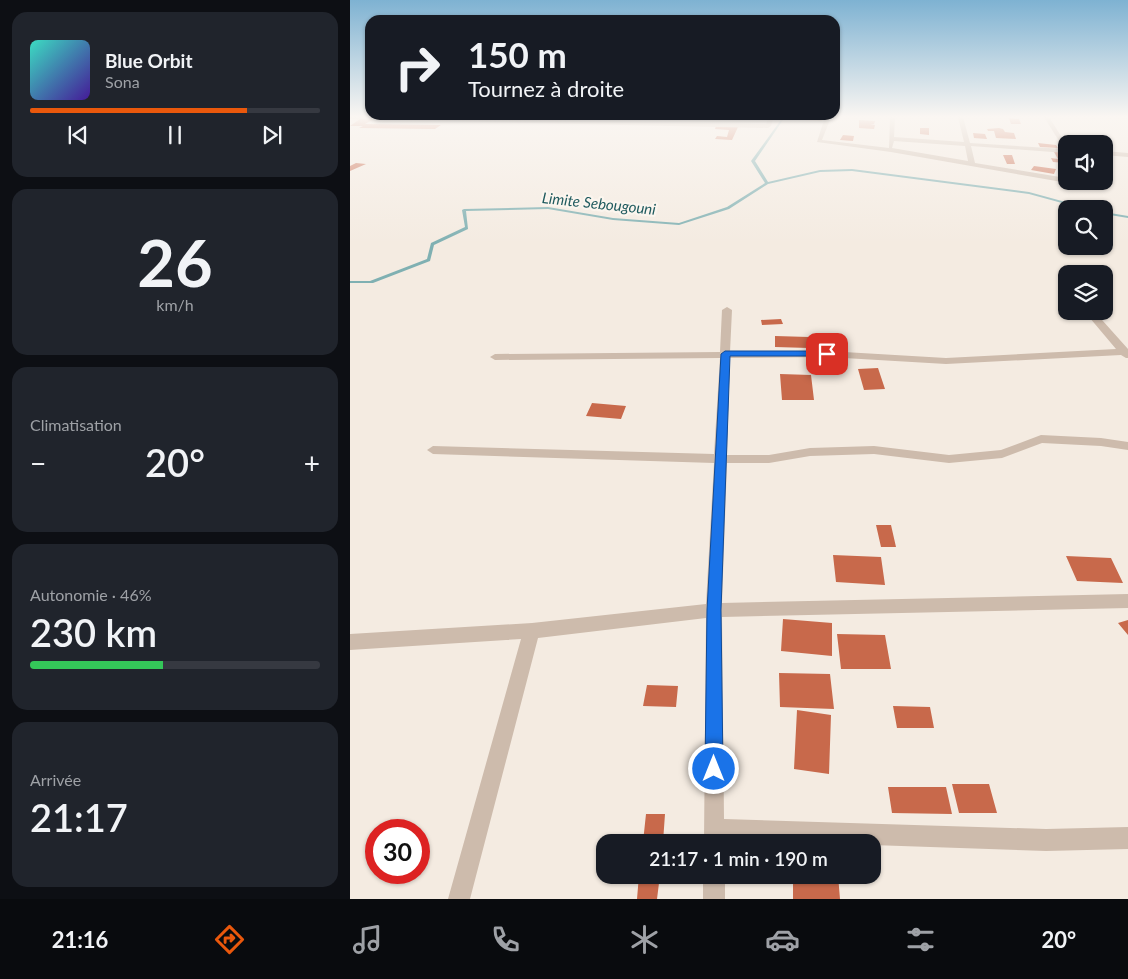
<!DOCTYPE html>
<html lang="fr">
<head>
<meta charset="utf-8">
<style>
	body { margin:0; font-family:Lato,sans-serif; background:#20242c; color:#f1f3f6; height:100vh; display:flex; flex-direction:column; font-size:19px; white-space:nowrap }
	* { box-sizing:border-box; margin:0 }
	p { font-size:16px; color:#9ea1a6 }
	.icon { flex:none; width:28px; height:28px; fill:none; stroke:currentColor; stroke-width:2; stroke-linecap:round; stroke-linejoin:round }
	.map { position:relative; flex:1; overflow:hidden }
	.sheet { display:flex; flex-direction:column; gap:12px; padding:12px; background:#0d0f14; width:350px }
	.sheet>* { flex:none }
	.banner { position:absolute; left:15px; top:15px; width:475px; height:105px; border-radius:15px; box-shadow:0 1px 4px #0004; background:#171b24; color:#f1f3f6; overflow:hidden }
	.buttons { position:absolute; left:708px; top:135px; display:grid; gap:10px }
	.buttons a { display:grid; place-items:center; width:55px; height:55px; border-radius:10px; background:#171b24; box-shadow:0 1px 4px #0004; font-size:25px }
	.speed { position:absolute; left:15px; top:819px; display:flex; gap:10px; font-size:25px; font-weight:700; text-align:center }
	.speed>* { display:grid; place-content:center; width:65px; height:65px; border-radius:50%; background:#171b24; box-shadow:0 1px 4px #0004; line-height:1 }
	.speed .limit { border:8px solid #d22; background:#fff; color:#111 }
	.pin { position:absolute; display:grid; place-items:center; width:42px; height:42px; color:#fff; margin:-21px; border-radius:10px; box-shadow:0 2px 8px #0006 }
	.me { position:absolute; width:55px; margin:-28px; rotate:0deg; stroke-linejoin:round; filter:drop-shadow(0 0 4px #0008) }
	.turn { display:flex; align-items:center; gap:18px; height:105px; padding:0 20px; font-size:22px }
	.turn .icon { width:65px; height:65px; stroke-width:2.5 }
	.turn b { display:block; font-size:35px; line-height:42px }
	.big { font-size:38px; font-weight:600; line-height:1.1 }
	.sheet .card { flex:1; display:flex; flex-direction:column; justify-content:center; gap:8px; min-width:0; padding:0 18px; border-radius:15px; background:#20242c }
	.sheet .dial { align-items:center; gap:0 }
	.dial b { font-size:65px; line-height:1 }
	.song { display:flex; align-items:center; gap:15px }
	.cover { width:60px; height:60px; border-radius:8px; background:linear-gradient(135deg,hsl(170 70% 55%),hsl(260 70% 35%)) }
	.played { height:5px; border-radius:2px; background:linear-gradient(90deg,#ea580c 75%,#363941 75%) }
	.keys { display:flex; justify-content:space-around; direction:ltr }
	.heat { display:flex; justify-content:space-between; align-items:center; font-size:28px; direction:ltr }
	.charge { height:8px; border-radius:4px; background:linear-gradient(90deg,#34c759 46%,#363941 0) }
	.trip { position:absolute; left:246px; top:834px; width:285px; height:50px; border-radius:15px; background:#171b24; box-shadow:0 1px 4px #0004; font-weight:600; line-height:50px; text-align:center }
	.menu { display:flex; height:80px; justify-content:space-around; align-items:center; background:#090b0e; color:#9ea1a6 }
	.menu .icon { width:35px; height:35px }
	.menu .active { color:#ea580c }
	.menu b { font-size:22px; color:#f1f3f6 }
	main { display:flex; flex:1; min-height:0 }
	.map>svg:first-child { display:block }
</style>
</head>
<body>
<main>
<section class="sheet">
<div class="card">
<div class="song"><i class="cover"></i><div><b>Blue Orbit</b><p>Sona</p></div></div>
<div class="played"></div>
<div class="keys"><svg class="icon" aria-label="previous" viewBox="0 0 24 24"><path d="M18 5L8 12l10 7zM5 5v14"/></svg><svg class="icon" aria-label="pause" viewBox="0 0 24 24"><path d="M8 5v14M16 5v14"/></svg><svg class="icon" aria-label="next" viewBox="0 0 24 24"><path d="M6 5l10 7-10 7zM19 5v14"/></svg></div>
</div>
<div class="card dial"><b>26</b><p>km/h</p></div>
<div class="card"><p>Climatisation</p>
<div class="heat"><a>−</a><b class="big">20°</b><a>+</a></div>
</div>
<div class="card"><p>Autonomie · 46%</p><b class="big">230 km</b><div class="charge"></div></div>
<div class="card"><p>Arrivée</p><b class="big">21:17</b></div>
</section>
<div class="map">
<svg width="778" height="899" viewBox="0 0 778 899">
	<rect width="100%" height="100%" fill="#f4ebe1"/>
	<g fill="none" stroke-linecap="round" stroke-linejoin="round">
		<path fill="#7fb0b2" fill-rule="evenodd" d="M433,117H435L405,161L418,182L470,170L502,169L679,192L741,209H734L679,194L502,171L470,172L418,184L379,209L329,225L263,220L198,209L116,211L118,229L84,245L80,261L23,283H0V281H20L77,259L81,243L115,227L112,210L114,209L198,207L263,218L329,223L377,207L415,183L401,161Z
			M754,212L778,216V218L754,214Z"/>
	</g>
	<path fill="#c8694b" d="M453,117L473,118L472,121L452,120Z
		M659,118L669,119L671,124H661Z
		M10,119H24L15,124L91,125L85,129L9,128L13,126H0Z
		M509,120L525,121L524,124H520L525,125L524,129L509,128Z
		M366,126L388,127L382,140L365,139L367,136L377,137L379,130L365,129Z
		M570,128H579V135L570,134Z
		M649,128L653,129L655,132L664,133L666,139L646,138L644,131H638L637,129Z
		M623,133L635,134L637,139L624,138Z
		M493,135L504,136L503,141L490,140Z
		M688,143L706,145L708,148L690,147Z
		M704,152H712L716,163L703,162L701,158L708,159Z
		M653,155H662L665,164H657Z
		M6,163L16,164L0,171V166Z
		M684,166L706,169L704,174L681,170Z
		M431,319L433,324L412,325L411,320Z
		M425,336L459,337V348L425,347Z
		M528,368L535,389L514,390L508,369Z
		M430,374L461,375L464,400H432Z
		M242,403L276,406L271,419L236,416Z
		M526,525H541L546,547H531Z
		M483,555L531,557L535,585L486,582Z
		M716,556L761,558L773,583L727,581Z
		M433,619L482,623V656L431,651Z
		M778,620V635L768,623Z
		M487,634L535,635L541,669H491Z
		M429,673L480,674L484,709L430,707Z
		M297,685L328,686L326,707L293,706Z
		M543,706L580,707L584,728H547Z
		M447,710L481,715L479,774L444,769Z
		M602,784H639L647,813H609Z
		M538,787H596L602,814L542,813Z
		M296,814H315L313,842H293Z
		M289,875H310L307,899H287Z
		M443,875H488L490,899H443Z"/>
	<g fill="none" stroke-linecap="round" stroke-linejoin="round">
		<path fill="#cdbbac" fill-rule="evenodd" d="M0,117L416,124L419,117H424L421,126L418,128L2,119Z
			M475,117H481L472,140L539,148L540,117H545L544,137L614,142L608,117H613L620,143L714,149L694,117H699L716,144V153L621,146L625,163L716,178V181H731L738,184L735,186L541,152L467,142ZM544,141L615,146L618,161L542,148Z
			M754,151L778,153V157L754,155Z
			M377,307L382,310L380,352L477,351L596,358L766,349L734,311H744L778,349V358H776L771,355L596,364L477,357L380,358L377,455H419L460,448L524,446L599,455L651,450L691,435L751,438L778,442V450L751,446L692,443L652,458L599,463L524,454L460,456L419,463H377L372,603L778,594V608L372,617L374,819L696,829L778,827V849L696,851L522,845V842L375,840L374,842H354L356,618L188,638L120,899H98L171,639L0,650V634L182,623L356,604L364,463L83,454L77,450L83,446L364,454L370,358L145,360L140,357L145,354L370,352L372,310Z
			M353,875H375V899H353Z"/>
		<path fill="#a18a7d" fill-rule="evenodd" d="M0,117H4L0,119Z"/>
	</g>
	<linearGradient id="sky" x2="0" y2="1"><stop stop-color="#7eb2d2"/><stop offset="0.48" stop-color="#faf6f2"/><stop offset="1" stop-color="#faf6f2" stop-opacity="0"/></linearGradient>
	<rect width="778" height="243" fill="url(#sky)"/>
	<path fill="#1a73e8" stroke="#114b97" d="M477,351L481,352V356H380L371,610L373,769L370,775L364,778L358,775L355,769L357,610L371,354L375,351Z"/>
	<g text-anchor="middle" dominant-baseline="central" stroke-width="4.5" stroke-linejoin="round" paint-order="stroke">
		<g font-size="15" font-style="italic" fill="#1f5a5e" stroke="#fbf5ee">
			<text transform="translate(249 203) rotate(6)">Limite Sebougouni</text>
		</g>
	</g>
</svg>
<div class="buttons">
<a><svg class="icon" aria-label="sound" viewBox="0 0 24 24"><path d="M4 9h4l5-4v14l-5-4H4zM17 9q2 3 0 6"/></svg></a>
<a><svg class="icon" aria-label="search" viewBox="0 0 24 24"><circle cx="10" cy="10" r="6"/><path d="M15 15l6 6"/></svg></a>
<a><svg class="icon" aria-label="layers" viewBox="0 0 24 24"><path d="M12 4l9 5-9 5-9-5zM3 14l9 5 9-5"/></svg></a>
</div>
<div class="speed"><div class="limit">30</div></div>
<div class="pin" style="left:477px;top:354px;background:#d93025"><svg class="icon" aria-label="arrive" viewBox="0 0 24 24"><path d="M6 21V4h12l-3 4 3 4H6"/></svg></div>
<svg class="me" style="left:364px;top:769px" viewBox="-20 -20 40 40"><circle r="17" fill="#1a73e8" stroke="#fff" stroke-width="3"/><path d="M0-11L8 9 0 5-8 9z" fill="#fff"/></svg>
<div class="trip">21:17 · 1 min · 190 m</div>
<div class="banner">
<div class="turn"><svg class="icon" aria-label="right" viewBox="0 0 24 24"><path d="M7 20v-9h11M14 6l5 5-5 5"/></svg><div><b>150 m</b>Tournez à droite</div></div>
</div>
</div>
</main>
<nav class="menu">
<b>21:16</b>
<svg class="icon active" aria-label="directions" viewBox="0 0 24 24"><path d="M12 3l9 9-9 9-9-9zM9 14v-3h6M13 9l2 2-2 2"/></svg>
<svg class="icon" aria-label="music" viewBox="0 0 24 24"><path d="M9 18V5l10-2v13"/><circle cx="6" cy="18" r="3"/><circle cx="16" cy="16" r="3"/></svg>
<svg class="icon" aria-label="phone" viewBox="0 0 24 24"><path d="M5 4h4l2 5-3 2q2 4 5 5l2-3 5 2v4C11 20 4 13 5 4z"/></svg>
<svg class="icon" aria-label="climate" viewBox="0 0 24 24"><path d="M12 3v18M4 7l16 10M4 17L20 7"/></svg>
<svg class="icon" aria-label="car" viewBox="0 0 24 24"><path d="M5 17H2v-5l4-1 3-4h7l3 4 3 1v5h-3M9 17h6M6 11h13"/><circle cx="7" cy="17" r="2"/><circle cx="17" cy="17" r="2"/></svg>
<svg class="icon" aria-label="filters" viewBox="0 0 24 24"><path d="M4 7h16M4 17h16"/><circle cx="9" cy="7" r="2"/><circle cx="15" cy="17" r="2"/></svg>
<b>20°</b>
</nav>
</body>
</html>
